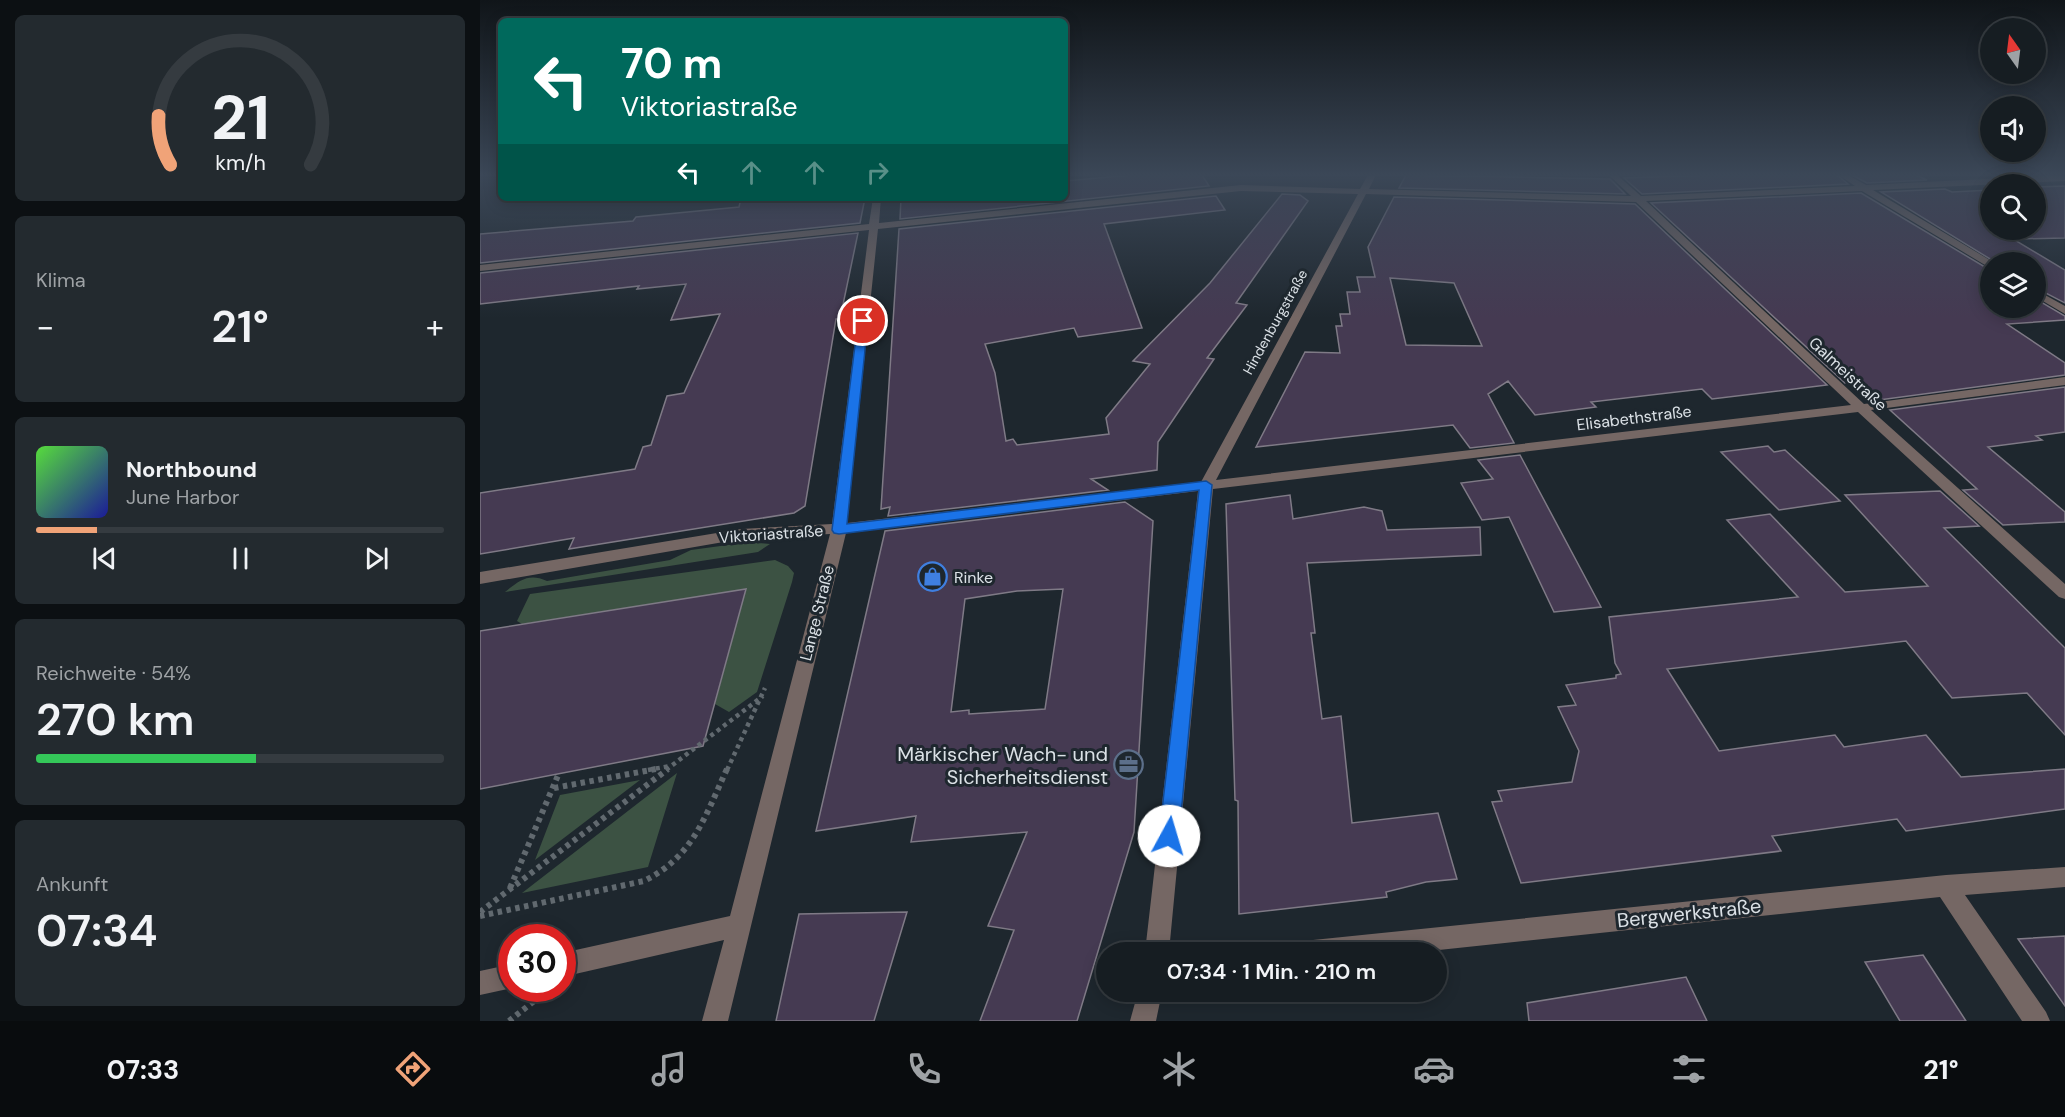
<!DOCTYPE html>
<html lang="de">
<head>
<meta charset="utf-8">
<style>
	body { margin:0; font-family:"DM Sans",sans-serif; background:#232a2f; color:#f1f3f6; height:100vh; display:flex; flex-direction:column; font-size:22px; white-space:nowrap }
	* { box-sizing:border-box; margin:0 }
	p { font-size:20px; color:#9ea2a5 }
	.icon { flex:none; width:33px; height:33px; fill:none; stroke:currentColor; stroke-width:2; stroke-linecap:round; stroke-linejoin:round }
	.map { position:relative; flex:1; overflow:hidden }
	.sheet { display:flex; flex-direction:column; gap:15px; padding:15px; background:#0c1013; width:480px }
	.sheet>* { flex:none }
	.top-card { position:absolute; left:18px; top:18px; width:570px; height:183px; border-radius:9px; box-shadow:0 3px 15px #0003,0 0 0 2px #353b40; background:#00695c; color:#fff; overflow:hidden }
	.needle { width:39px; rotate:346deg }
	.controls { position:absolute; left:1500px; top:18px; display:grid; gap:12px }
	.controls a { display:grid; place-items:center; width:66px; height:66px; border-radius:50%; background:#161d22; box-shadow:0 3px 15px #0003,0 0 0 2px #353b40; font-size:30px }
	.speed { position:absolute; left:18px; top:924px; display:flex; gap:12px; font-size:30px; font-weight:700; text-align:center }
	.speed>* { display:grid; place-content:center; width:78px; height:78px; border-radius:50%; background:#161d22; box-shadow:0 3px 15px #0003,0 0 0 2px #353b40; line-height:1 }
	.speed .limit { border:9px solid #d22; background:#fff; color:#111 }
	.pin { position:absolute; display:grid; place-items:center; width:51px; height:51px; color:#fff; margin:-26px; border:3px solid #fff; border-radius:50%; box-shadow:0 2px 6px #0007 }
	.me { position:absolute; width:66px; margin:-33px; rotate:6deg; stroke-linejoin:round; filter:drop-shadow(0 0 4px #0008) }
	.turn { display:flex; align-items:center; gap:21px; height:126px; padding:0 24px; font-size:27px }
	.turn .icon { width:78px; height:78px; stroke-width:2.5 }
	.turn b { display:block; font-size:42px; line-height:51px }
	.lanes { display:flex; align-items:center; height:57px; padding:0 24px; background:#0003; justify-content:center; gap:30px; direction:ltr }
	.lanes .off { opacity:.35 }
	.big { font-size:45px; font-weight:600; line-height:1.1 }
	.sheet .tile { flex:1; display:flex; flex-direction:column; justify-content:center; gap:9px; min-width:0; padding:0 21px; border-radius:9px; background:#232a2f }
	.sheet .dial { align-items:center; gap:0 }
	.dial svg { height:156px; overflow:visible; fill:none; stroke:#353b40; stroke-width:7; stroke-linecap:round; text-anchor:middle }
	.dial text { fill:#f1f3f6; stroke:none }
	.song { display:flex; align-items:center; gap:18px }
	.cover { width:72px; height:72px; border-radius:9px; background:linear-gradient(135deg,hsl(110 70% 55%),hsl(240 70% 35%)) }
	.played { height:6px; border-radius:3px; background:linear-gradient(90deg,#f0a378 15%,#353b40 15%) }
	.keys { display:flex; justify-content:space-around; direction:ltr }
	.heat { display:flex; justify-content:space-between; align-items:center; font-size:33px; direction:ltr }
	.charge { height:9px; border-radius:4px; background:linear-gradient(90deg,#34c759 54%,#353b40 0) }
	.trip { position:absolute; left:616px; top:942px; width:351px; height:60px; border-radius:30px; background:#161d22; box-shadow:0 3px 15px #0003,0 0 0 2px #353b40; font-weight:600; line-height:60px; text-align:center }
	.tab-bar { display:flex; height:96px; justify-content:space-around; align-items:center; background:#090c0e; color:#9ea2a5 }
	.tab-bar .icon { width:42px; height:42px }
	.tab-bar .active { color:#f0a378 }
	.tab-bar b { font-size:27px; color:#f1f3f6 }
	main { display:flex; flex:1; min-height:0 }
	.map>svg:first-child { display:block }
</style>
</head>
<body>
<main>
<section class="sheet">
<div class="tile dial"><svg viewBox="0 0 100 80">
<path d="M14 69A42 42 0 1 1 86 69"/>
<path d="M14 69A42 42 0 0 1 8 44" stroke="#f0a378"/>
<text x="50" y="56" font-size="32" font-weight="700">21</text>
<text x="50" y="72" font-size="11">km/h</text>
</svg></div>
<div class="tile"><p>Klima</p>
<div class="heat"><a>−</a><b class="big">21°</b><a>+</a></div>
</div>
<div class="tile">
<div class="song"><i class="cover"></i><div><b>Northbound</b><p>June Harbor</p></div></div>
<div class="played"></div>
<div class="keys"><svg class="icon" aria-label="previous" viewBox="0 0 24 24"><path d="M18 5L8 12l10 7zM5 5v14"/></svg><svg class="icon" aria-label="pause" viewBox="0 0 24 24"><path d="M8 5v14M16 5v14"/></svg><svg class="icon" aria-label="next" viewBox="0 0 24 24"><path d="M6 5l10 7-10 7zM19 5v14"/></svg></div>
</div>
<div class="tile"><p>Reichweite · 54%</p><b class="big">270 km</b><div class="charge"></div></div>
<div class="tile"><p>Ankunft</p><b class="big">07:34</b></div>
</section>
<div class="map">
<svg width="1585" height="1021" viewBox="0 0 1585 1021">
	<rect width="100%" height="100%" fill="#1e272e"/>
	<path fill="#3c5243" d="M270,542L290,544L278,552L25,592C40,580 49,573 67,581L190,560L211,550Z
		M295,560L308,566L314,573L312,582L277,692L249,712L235,704L266,589L42,624L37,621L50,594Z
		M197,773L168,867L42,893Z
		M160,780L55,860L80,795Z"/>
	<path fill="#453a52" stroke="#7f7a86" stroke-width="1.5" fill-rule="evenodd" d="M652,175H722L729,186L420,219L421,198H585V181Z
		M926,175L1130,179L1145,194L919,188Z
		M1230,175H1357L1368,184L1162,194L1144,178Z
		M1372,175H1436L1447,180L1387,183Z
		M1585,186V238L1533,239L1585,270V303L1556,288V262H1515L1401,192L1465,189L1472,192L1510,190V230H1556V187Z
		M1381,193L1510,270V308H1556V299L1585,316V320L1527,324L1585,363V375L1399,400L1379,382L1365,383L1171,203Z
		M802,194L820,195L828,201L756,303L767,305L727,358L734,359L678,442L677,470L611,479L628,490L408,516L410,507L401,509L419,229L736,196L745,210L624,224L662,328L598,337L594,328L505,344L515,373L526,441L533,439L537,445L629,434L626,418L670,364L653,361L730,283Z
		M914,197L1155,204L1347,385L1232,399L1222,389L1111,402L1116,407L1055,415L1028,381L1008,394L1034,443L990,448L973,425L776,447L825,352L860,353L856,326H862L860,314H870L867,292H880L877,277H895L888,247ZM910,278L974,283L1002,346L926,345Z
		M261,198H385L380,223L0,263V234L153,221L156,217L259,207Z
		M378,233L360,319H356L325,506L314,513L89,549L94,538L0,554V493L155,469L163,447L171,445L187,396L204,393L240,314L191,320L206,284L157,289L159,286L0,304V273Z
		M1585,387V432L1556,436L1562,440L1508,447L1585,512V522L1523,525L1483,490L1497,489L1410,410Z
		M1288,446L1294,452L1305,450L1360,501L1299,510L1241,452Z
		M1040,455L1121,607L1074,612L1029,517L1002,520L981,483L1013,479L998,460Z
		M1460,491L1499,526L1464,528L1585,648V735L1547,693L1472,698L1426,641L1187,669L1239,751L1355,735L1364,747L1446,735L1481,777L1585,769V809L1426,831L1417,819L1292,836L1301,851L1041,883L1012,802L1022,801L1018,791L1092,782L1099,751L1078,707L1096,705L1086,685L1136,678V675L1141,674L1135,663L1129,617L1318,597L1247,520L1290,514L1365,592L1448,586L1365,495Z
		M810,495L813,519L884,507L902,511L907,530L1000,527L1001,555L827,563L835,633H831L842,719L861,716L872,823L958,813L977,879L946,882L906,892L907,897L759,914L758,801L755,800L746,504Z
		M645,502L673,521L654,832L597,1021H500L534,930L508,926L547,832L431,842L436,816L336,831L405,531ZM583,589L565,709L489,714V710L471,712L485,599L537,591Z
		M266,589L223,746L0,789V631Z
		M427,912L394,1021H296L319,914Z
		M1585,936V1006L1538,939Z
		M1443,955L1486,1021H1420L1385,962Z
		M1206,977L1227,1021H1049L1047,1003Z"/>
	<g fill="none" stroke-linecap="round" stroke-linejoin="round">
		<path stroke="#61696f" stroke-width="4.5" stroke-dasharray="4 4" stroke-linecap="butt" d="M168,770L190,766
			M186,770L283,696
			M247,770L285,688"/>
		<path stroke="#61696f" stroke-width="6" stroke-dasharray="4.5 4.5" stroke-linecap="butt" d="M74,788L176,769
			M30,888L79,773
			M0,912L188,769
			M0,916L164,881C214,856 225,816 247,769
			M29,1021L68,990"/>
		<path fill="#756764" fill-rule="evenodd" d="M888,175H896L889,189L1151,196L1129,175H1137L1161,196L1375,186L1359,175H1368L1386,185L1585,175V181L1393,190L1513,262H1510V268L1382,191L1166,201L1384,404L1585,377V385L1391,410L1585,584V599L1579,597L1378,412L733,489L689,952H665L718,491L366,533L248,1021H222L244,940L82,977V953L250,916L350,534L261,539L0,584V572L261,529L352,524L389,230L0,271V265L389,224L393,198H401L399,223L761,185L880,189ZM761,191L878,194L721,482L367,523L398,229ZM886,194L1156,202L1371,405L736,480Z
			M1556,290L1585,306V314L1556,297Z
			M1585,867V887L1485,895L1566,1012L1570,1021H1542L1460,897L940,952H821L825,944L833,940L1466,875Z
			M32,964V988L0,995V971Z
			M658,992H682L676,1021H650Z"/>
	</g>
	<linearGradient id="sky" x2="0" y2="1"><stop stop-color="#101519"/><stop offset="0.55" stop-color="#3b4757"/><stop offset="1" stop-color="#3b4757" stop-opacity="0"/></linearGradient>
	<rect width="1585" height="318" fill="url(#sky)"/>
	<path fill="#1a73e8" stroke="#114b97" stroke-width="1.5" d="M383,318L388,321L367,524L726,481L732,485L699,836L696,842L689,844L682,842L679,836L719,490L359,534L354,533L352,530L378,321Z"/>
	<defs>
		<symbol id="shop-ring" viewBox="-11 -11 22 22"><circle r="9.5" fill="#1e272e" stroke="#3f7fe0" stroke-width="1.5"/><path d="M-5-2.5h2.3a2.7 3.5 0 0 1 5.4 0H5L5.5 6h-11ZM-1.5-2.5h3a1.5 2.3 0 0 0-3 0Z" fill="#3f7fe0"/></symbol>
		<symbol id="office-ring" viewBox="-11 -11 22 22"><circle r="9.5" fill="#1e272e" stroke="#5c6f8a" stroke-width="1.5"/><path d="M-6-3h4V-5.5h4V-3h4V5H-6ZM-1-4.5V-3h2v-1.5ZM-6 0V1H6V0Z" fill="#5c6f8a"/></symbol>
	</defs>
	<g fill-rule="evenodd">
		<use href="#shop-ring" x="436" y="560" width="33" height="33"/>
		<use href="#office-ring" x="632" y="748" width="33" height="33"/>
	</g>
	<g text-anchor="middle" dominant-baseline="central" stroke-width="6" stroke-linejoin="round" paint-order="stroke">
		<g font-size="14" fill="#dbe1e6" stroke="#1e272e">
			<text transform="translate(795 322) rotate(-61)">Hindenburgstraße</text>
		</g>
		<g font-size="16" fill="#dbe1e6" stroke="#1e272e">
			<text transform="translate(1368 374) rotate(43)">Galmeistraße</text>
			<text transform="translate(1154 418) rotate(-7)">Elisabethstraße</text>
			<text transform="translate(291 534) rotate(-4)">Viktoriastraße</text>
			<text transform="translate(337 613) rotate(-76)">Lange Straße</text>
		</g>
		<g font-size="16" fill="#dbe1e6" stroke="#1e272e" text-anchor="start">
			<text x="474" y="577">Rinke</text>
		</g>
		<g font-size="20" fill="#dbe1e6" stroke="#1e272e" text-anchor="end">
			<text x="628" y="754">Märkischer Wach- und<tspan x="628" dy="23">Sicherheitsdienst</tspan></text>
		</g>
		<g font-size="20" fill="#dbe1e6" stroke="#1e272e">
			<text transform="translate(1209 913) rotate(-6)">Bergwerkstraße</text>
		</g>
	</g>
</svg>
<div class="controls">
<a><svg class="needle" viewBox="-14 -14 28 28"><path d="M0-13l5 13h-10z" fill="#e53935"/><path d="M0 13l5-13h-10z" fill="#9ea2a5"/></svg></a>
<a><svg class="icon" aria-label="sound" viewBox="0 0 24 24"><path d="M4 9h4l5-4v14l-5-4H4zM17 9q2 3 0 6"/></svg></a>
<a><svg class="icon" aria-label="search" viewBox="0 0 24 24"><circle cx="10" cy="10" r="6"/><path d="M15 15l6 6"/></svg></a>
<a><svg class="icon" aria-label="layers" viewBox="0 0 24 24"><path d="M12 4l9 5-9 5-9-5zM3 14l9 5 9-5"/></svg></a>
</div>
<div class="speed"><div class="limit">30</div></div>
<div class="pin" style="left:383px;top:321px;background:#d93025"><svg class="icon" aria-label="arrive" viewBox="0 0 24 24"><path d="M6 21V4h12l-3 4 3 4H6"/></svg></div>
<svg class="me" style="left:689px;top:836px" viewBox="-20 -20 40 40"><circle r="19" fill="#fff"/><path d="M0-13L10 11 0 6-10 11z" fill="#1a73e8"/></svg>
<div class="trip">07:34 · 1 Min. · 210 m</div>
<div class="top-card">
<div class="turn"><svg class="icon" aria-label="left" viewBox="0 0 24 24"><path d="M17 20v-9H6M10 6l-5 5 5 5"/></svg><div><b>70 m</b>Viktoriastraße</div></div>
<div class="lanes"><svg class="icon" aria-label="left" viewBox="0 0 24 24"><path d="M17 20v-9H6M10 6l-5 5 5 5"/></svg><svg class="icon off" aria-label="ahead" viewBox="0 0 24 24"><path d="M12 20V5M6 11l6-6 6 6"/></svg><svg class="icon off" aria-label="ahead" viewBox="0 0 24 24"><path d="M12 20V5M6 11l6-6 6 6"/></svg><svg class="icon off" aria-label="right" viewBox="0 0 24 24"><path d="M7 20v-9h11M14 6l5 5-5 5"/></svg></div>
</div>
</div>
</main>
<nav class="tab-bar">
<b>07:33</b>
<svg class="icon active" aria-label="directions" viewBox="0 0 24 24"><path d="M12 3l9 9-9 9-9-9zM9 14v-3h6M13 9l2 2-2 2"/></svg>
<svg class="icon" aria-label="music" viewBox="0 0 24 24"><path d="M9 18V5l10-2v13"/><circle cx="6" cy="18" r="3"/><circle cx="16" cy="16" r="3"/></svg>
<svg class="icon" aria-label="phone" viewBox="0 0 24 24"><path d="M5 4h4l2 5-3 2q2 4 5 5l2-3 5 2v4C11 20 4 13 5 4z"/></svg>
<svg class="icon" aria-label="climate" viewBox="0 0 24 24"><path d="M12 3v18M4 7l16 10M4 17L20 7"/></svg>
<svg class="icon" aria-label="car" viewBox="0 0 24 24"><path d="M5 17H2v-5l4-1 3-4h7l3 4 3 1v5h-3M9 17h6M6 11h13"/><circle cx="7" cy="17" r="2"/><circle cx="17" cy="17" r="2"/></svg>
<svg class="icon" aria-label="filters" viewBox="0 0 24 24"><path d="M4 7h16M4 17h16"/><circle cx="9" cy="7" r="2"/><circle cx="15" cy="17" r="2"/></svg>
<b>21°</b>
</nav>
</body>
</html>
